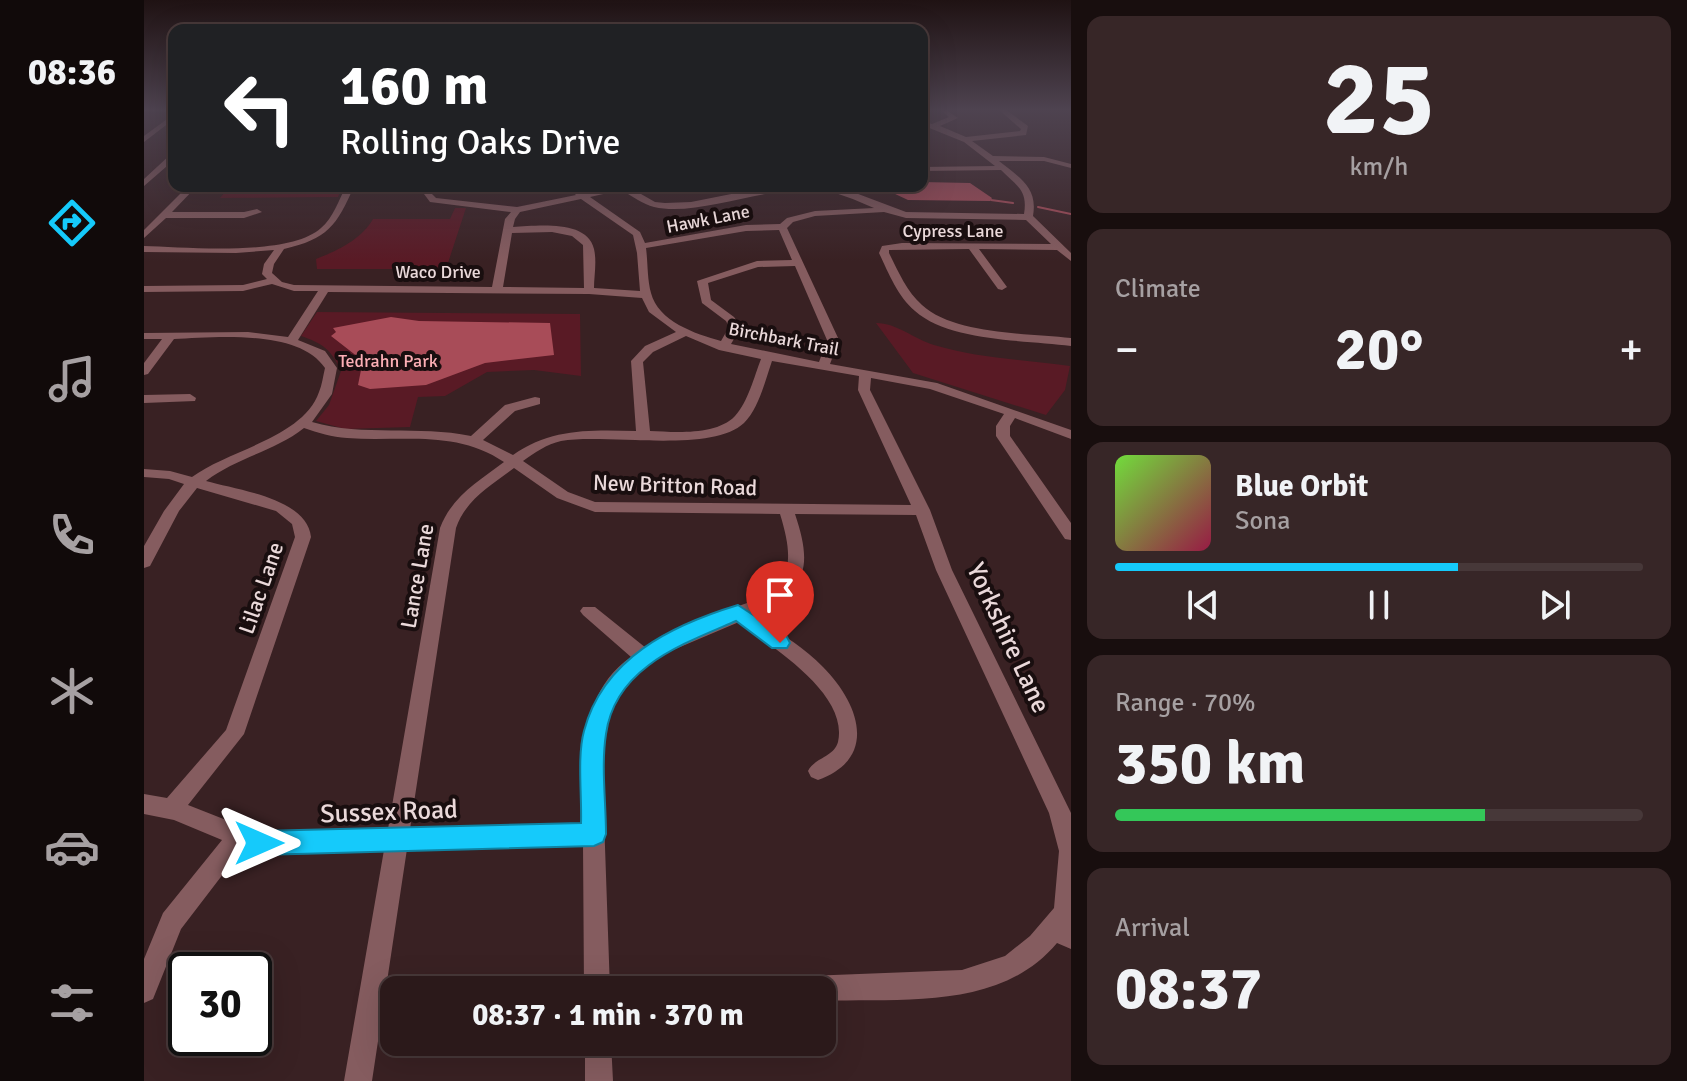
<!DOCTYPE html>
<html lang="en">
<head>
<meta charset="utf-8">
<style>
	body { margin:0; font-family:Signika,sans-serif; background:#372627; color:#f1f3f6; height:100vh; display:flex; flex-direction:column; font-size:30px; white-space:nowrap }
	* { box-sizing:border-box; margin:0 }
	p { font-size:26px; color:#a6a0a2 }
	.icon { flex:none; width:44px; height:44px; fill:none; stroke:currentColor; stroke-width:2; stroke-linecap:round; stroke-linejoin:round }
	.map { position:relative; flex:1; overflow:hidden }
	.panel { display:flex; flex-direction:column; gap:16px; padding:16px; background:#180e0e; width:616px }
	.panel>* { flex:none }
	.banner { position:absolute; left:24px; top:24px; width:760px; height:168px; border-radius:16px; box-shadow:0 8px 32px #0002,0 0 0 2px #473839; background:#202124; color:#fff; overflow:hidden }
	.speed { position:absolute; left:24px; top:952px; display:flex; gap:16px; font-size:40px; font-weight:700; text-align:center }
	.speed>* { display:grid; place-content:center; width:104px; height:104px; border-radius:50%; background:#2b191a; box-shadow:0 8px 32px #0002,0 0 0 2px #473839; line-height:1 }
	.speed .limit { border:4px solid #111; border-radius:12px; background:#fff; color:#111 }
	.pin { position:absolute; display:grid; place-items:center; width:68px; height:68px; color:#fff; margin:-82px -34px; border-radius:50% 50% 50% 0; rotate:-45deg; box-shadow:0 0 8px #0007 }
	.pin .icon { rotate:45deg }
	.me { position:absolute; width:88px; margin:-44px; rotate:90deg; stroke-linejoin:round; filter:drop-shadow(0 0 6px #0008) }
	.turn { display:flex; align-items:center; gap:28px; height:168px; padding:0 40px; font-size:36px }
	.turn .icon { width:104px; height:104px; stroke-width:2.5 }
	.turn b { display:block; font-size:56px; line-height:68px }
	.big { font-size:60px; font-weight:700; line-height:1.1 }
	.panel .tile { flex:1; display:flex; flex-direction:column; justify-content:center; gap:12px; min-width:0; padding:0 28px; border-radius:16px; background:#372627 }
	.panel .dial { align-items:center; gap:0 }
	.dial b { font-size:104px; line-height:1 }
	.song { display:flex; align-items:center; gap:24px }
	.cover { width:96px; height:96px; border-radius:12px; background:linear-gradient(135deg,hsl(100 70% 55%),hsl(340 70% 35%)) }
	.played { height:8px; border-radius:4px; background:linear-gradient(90deg,#15cafb 65%,#473839 65%) }
	.keys { display:flex; justify-content:space-around; direction:ltr }
	.heat { display:flex; justify-content:space-between; align-items:center; font-size:44px; direction:ltr }
	.charge { height:12px; border-radius:6px; background:linear-gradient(90deg,#34c759 70%,#473839 0) }
	.trip { position:absolute; left:236px; top:976px; width:456px; height:80px; border-radius:16px; background:#2b191a; box-shadow:0 8px 32px #0002,0 0 0 2px #473839; font-weight:700; line-height:80px; text-align:center }
	main { display:flex; flex:1; min-height:0 }
	.dock { display:flex; flex-direction:column; width:144px; justify-content:space-around; align-items:center; background:#110a0a; color:#a6a0a2 }
	.dock .icon { width:56px; height:56px }
	.dock .selected { color:#15cafb }
	.dock b { font-size:36px; color:#f1f3f6 }
	.map>svg:first-child { display:block }
</style>
</head>
<body>
<main>
<nav class="dock">
<b>08:36</b>
<svg class="icon selected" aria-label="directions" viewBox="0 0 24 24"><path d="M12 3l9 9-9 9-9-9zM9 14v-3h6M13 9l2 2-2 2"/></svg>
<svg class="icon" aria-label="music" viewBox="0 0 24 24"><path d="M9 18V5l10-2v13"/><circle cx="6" cy="18" r="3"/><circle cx="16" cy="16" r="3"/></svg>
<svg class="icon" aria-label="phone" viewBox="0 0 24 24"><path d="M5 4h4l2 5-3 2q2 4 5 5l2-3 5 2v4C11 20 4 13 5 4z"/></svg>
<svg class="icon" aria-label="climate" viewBox="0 0 24 24"><path d="M12 3v18M4 7l16 10M4 17L20 7"/></svg>
<svg class="icon" aria-label="car" viewBox="0 0 24 24"><path d="M5 17H2v-5l4-1 3-4h7l3 4 3 1v5h-3M9 17h6M6 11h13"/><circle cx="7" cy="17" r="2"/><circle cx="17" cy="17" r="2"/></svg>
<svg class="icon" aria-label="filters" viewBox="0 0 24 24"><path d="M4 7h16M4 17h16"/><circle cx="9" cy="7" r="2"/><circle cx="15" cy="17" r="2"/></svg>
</nav>
<div class="map">
<svg width="927" height="1081" viewBox="0 0 927 1081">
	<rect width="100%" height="100%" fill="#392123"/>
	<path fill="#591a25" d="M86,186H199L194,197L76,198Z
		M311,208H322L302,269H173L172,259C193,251 218,239 229,219H306Z
		M173,312L436,314L437,376L390,370L343,372L301,396L274,397L266,427L201,429L172,421L185,405L197,371C188,350 178,343 157,336Z
		M732,323C753,323 770,339 790,345C833,358 881,360 926,366L921,390L902,415L769,373Z"/>
	<path fill="#a84c58" d="M778,182L826,183L848,198L846,201L764,200L734,186H778Z
		M247,317L275,321L406,323L410,355L341,363L282,385L226,389L214,385L217,370L214,357L187,336L192,332L189,328Z"/>
	<g fill="none" stroke-linecap="round" stroke-linejoin="round">
		<path stroke="#a84c58" stroke-width="2" d="M847,200L869,203
			M894,207L927,214"/>
		<path fill="#855c5f" fill-rule="evenodd" d="M0,109H30V112L0,111Z
			M854,109H861L884,126L882,135L828,141L849,156L900,157L927,164V168L900,161H855C876,178 894,187 889,216L927,253V261L913,250L835,249L863,287L858,290L854,289L825,249L745,250V253C754,271 763,292 778,305C811,335 884,333 927,338V346C882,340 806,342 771,311C754,297 744,272 735,253L738,246L758,243L907,244L882,220L762,218L740,212L671,216L649,222L643,228L695,340L686,364L793,383L927,430V439L871,418L866,426V436L927,523V540L921,539L852,436V426L860,414L786,389L727,378L726,390L786,510L808,570L927,813V949L913,943C856,1011 758,998 678,1001V990H625L629,981L638,977L818,970L861,956L886,936L910,908L915,851L905,813L792,570L772,515L651,514C669,568 663,589 610,615C633,632 659,646 679,667C715,703 735,758 674,780L667,777L664,771C670,758 690,757 694,742C705,693 626,646 595,622L522,653L496,670L476,692L464,719L458,761L466,990H440L439,844L263,849L228,1081H200L240,850L115,853L99,848L37,929L9,999L0,1003V959L19,913L78,840L30,820L0,814V794L23,798L82,730L151,537L148,524L132,511L53,488L35,511L6,566L0,568V546L20,511L40,484L25,479L0,477V469L26,471L48,477C84,450 159,438 175,392C178,385 179,376 181,368C155,329 72,337 30,339L4,374L0,375V363L18,339H0V333L104,332L144,337L174,291H150L128,284L99,291L0,292V286L99,285L123,279L118,274L120,264L130,250L92,253L0,252V246C42,247 145,257 177,228C189,218 195,200 202,186H210C193,226 183,239 140,249L130,264L128,273L138,282L150,285L348,287L361,219L367,212L286,202L280,194L283,186H291L288,194L292,198L373,207L432,195L421,186H431L440,193L483,186L511,202L521,203L547,202L628,186H681L701,189L762,212L880,214C884,190 873,186 857,170L778,171V167L851,166L820,142L778,125V121L788,124L805,117L799,112L802,110L814,118L796,126L822,137L876,131L877,129ZM477,190C488,196 499,204 510,207C555,217 620,186 671,190C693,191 711,200 730,208L671,211L643,218L636,224L602,225L501,243L496,232L446,197ZM437,199L489,235L493,253L496,291L450,288C450,276 453,262 450,249C443,219 392,226 369,227L371,219L376,212ZM635,230L648,260L613,261L553,281L558,303L582,321L585,327L577,341C551,334 514,321 507,293C503,278 504,263 502,248L602,231ZM408,232L428,236L439,245L440,288L359,287L368,233ZM651,266L683,340L675,362L587,344L597,327L590,317L567,300L564,283L614,267ZM184,292L445,294L498,298L505,312L532,332L501,346L487,361L492,431C447,430 407,428 369,455L339,440L371,411L396,404V398L391,397L361,405L327,436C274,425 220,437 168,422L188,394L193,368L181,351L154,340ZM542,336L575,350L617,359C610,377 604,402 591,416C572,436 530,432 506,431L499,362L509,352ZM628,361L715,376L714,390L767,505L451,502L424,492L379,461C390,453 403,444 417,441C462,433 567,454 600,423C615,408 621,381 628,361ZM160,428C174,433 188,437 203,438C257,442 312,429 360,462C335,481 308,496 296,528L244,829L115,833L44,805L100,734L167,537C163,498 93,490 62,481C92,458 131,451 160,428ZM370,468L413,498L451,512L636,514C653,569 646,590 588,608L586,611L502,648L451,607H439L436,611L439,615L487,657C433,694 438,766 438,824L266,829L312,528C322,499 347,486 370,468Z
			M30,114V119L0,142V136Z
			M27,154H30V160L0,186V179Z
			M44,186H53L28,212H100L113,209L118,212L100,218H22L0,238V230Z
			M46,394L52,398L51,401L0,403V395Z
			M441,1042H467L469,1081H441Z"/>
	</g>
	<linearGradient id="sky" x2="0" y2="1"><stop stop-color="#1f1213"/><stop offset="0.42" stop-color="#4e4350"/><stop offset="1" stop-color="#4e4350" stop-opacity="0"/></linearGradient>
	<rect width="927" height="261" fill="url(#sky)"/>
	<path fill="#15cafb" stroke="#0e83a3" stroke-width="2" d="M594,605L643,637L646,643L643,648H628L592,621C539,644 471,667 462,734C457,766 462,802 462,834L459,842L450,846L115,855L106,851L102,843L106,835L115,831L437,823C438,796 433,756 440,731C459,658 528,625 594,605Z"/>
	<g text-anchor="middle" dominant-baseline="central" stroke-width="8" stroke-linejoin="round" paint-order="stroke">
		<g font-size="18" fill="#ead9da" stroke="#190e0f">
			<text transform="translate(564 219) rotate(-11)">Hawk Lane</text>
			<text x="809" y="231">Cypress Lane</text>
			<text x="294" y="272">Waco Drive</text>
			<text transform="translate(640 339) rotate(11)">Birchbark Trail</text>
		</g>
		<g font-size="18" fill="#fcafb5" stroke="#190e0f">
			<text x="244" y="361">Tedrahn Park</text>
		</g>
		<g font-size="22" fill="#ead9da" stroke="#190e0f">
			<text transform="translate(531 485) rotate(2)">New Britton Road</text>
			<text transform="translate(273 576) rotate(-80)">Lance Lane</text>
			<text transform="translate(117 588) rotate(-71)">Lilac Lane</text>
		</g>
		<g font-size="26" fill="#ead9da" stroke="#190e0f">
			<text transform="translate(864 638) rotate(65)">Yorkshire Lane</text>
			<text transform="translate(245 812) rotate(-2)">Sussex Road</text>
		</g>
	</g>
</svg>
<div class="speed"><div class="limit">30</div></div>
<div class="pin" style="left:636px;top:643px;background:#d93025"><svg class="icon" aria-label="arrive" viewBox="0 0 24 24"><path d="M6 21V4h12l-3 4 3 4H6"/></svg></div>
<svg class="me" style="left:115px;top:843px" viewBox="-20 -20 40 40"><path d="M0-17L14 15 0 8-14 15z" fill="#15cafb" stroke="#fff" stroke-width="4"/></svg>
<div class="trip">08:37 · 1 min · 370 m</div>
<div class="banner">
<div class="turn"><svg class="icon" aria-label="left" viewBox="0 0 24 24"><path d="M17 20v-9H6M10 6l-5 5 5 5"/></svg><div><b>160 m</b>Rolling Oaks Drive</div></div>
</div>
</div>
<section class="panel">
<div class="tile dial"><b>25</b><p>km/h</p></div>
<div class="tile"><p>Climate</p>
<div class="heat"><a>−</a><b class="big">20°</b><a>+</a></div>
</div>
<div class="tile">
<div class="song"><i class="cover"></i><div><b>Blue Orbit</b><p>Sona</p></div></div>
<div class="played"></div>
<div class="keys"><svg class="icon" aria-label="previous" viewBox="0 0 24 24"><path d="M18 5L8 12l10 7zM5 5v14"/></svg><svg class="icon" aria-label="pause" viewBox="0 0 24 24"><path d="M8 5v14M16 5v14"/></svg><svg class="icon" aria-label="next" viewBox="0 0 24 24"><path d="M6 5l10 7-10 7zM19 5v14"/></svg></div>
</div>
<div class="tile"><p>Range · 70%</p><b class="big">350 km</b><div class="charge"></div></div>
<div class="tile"><p>Arrival</p><b class="big">08:37</b></div>
</section>
</main>
</body>
</html>
